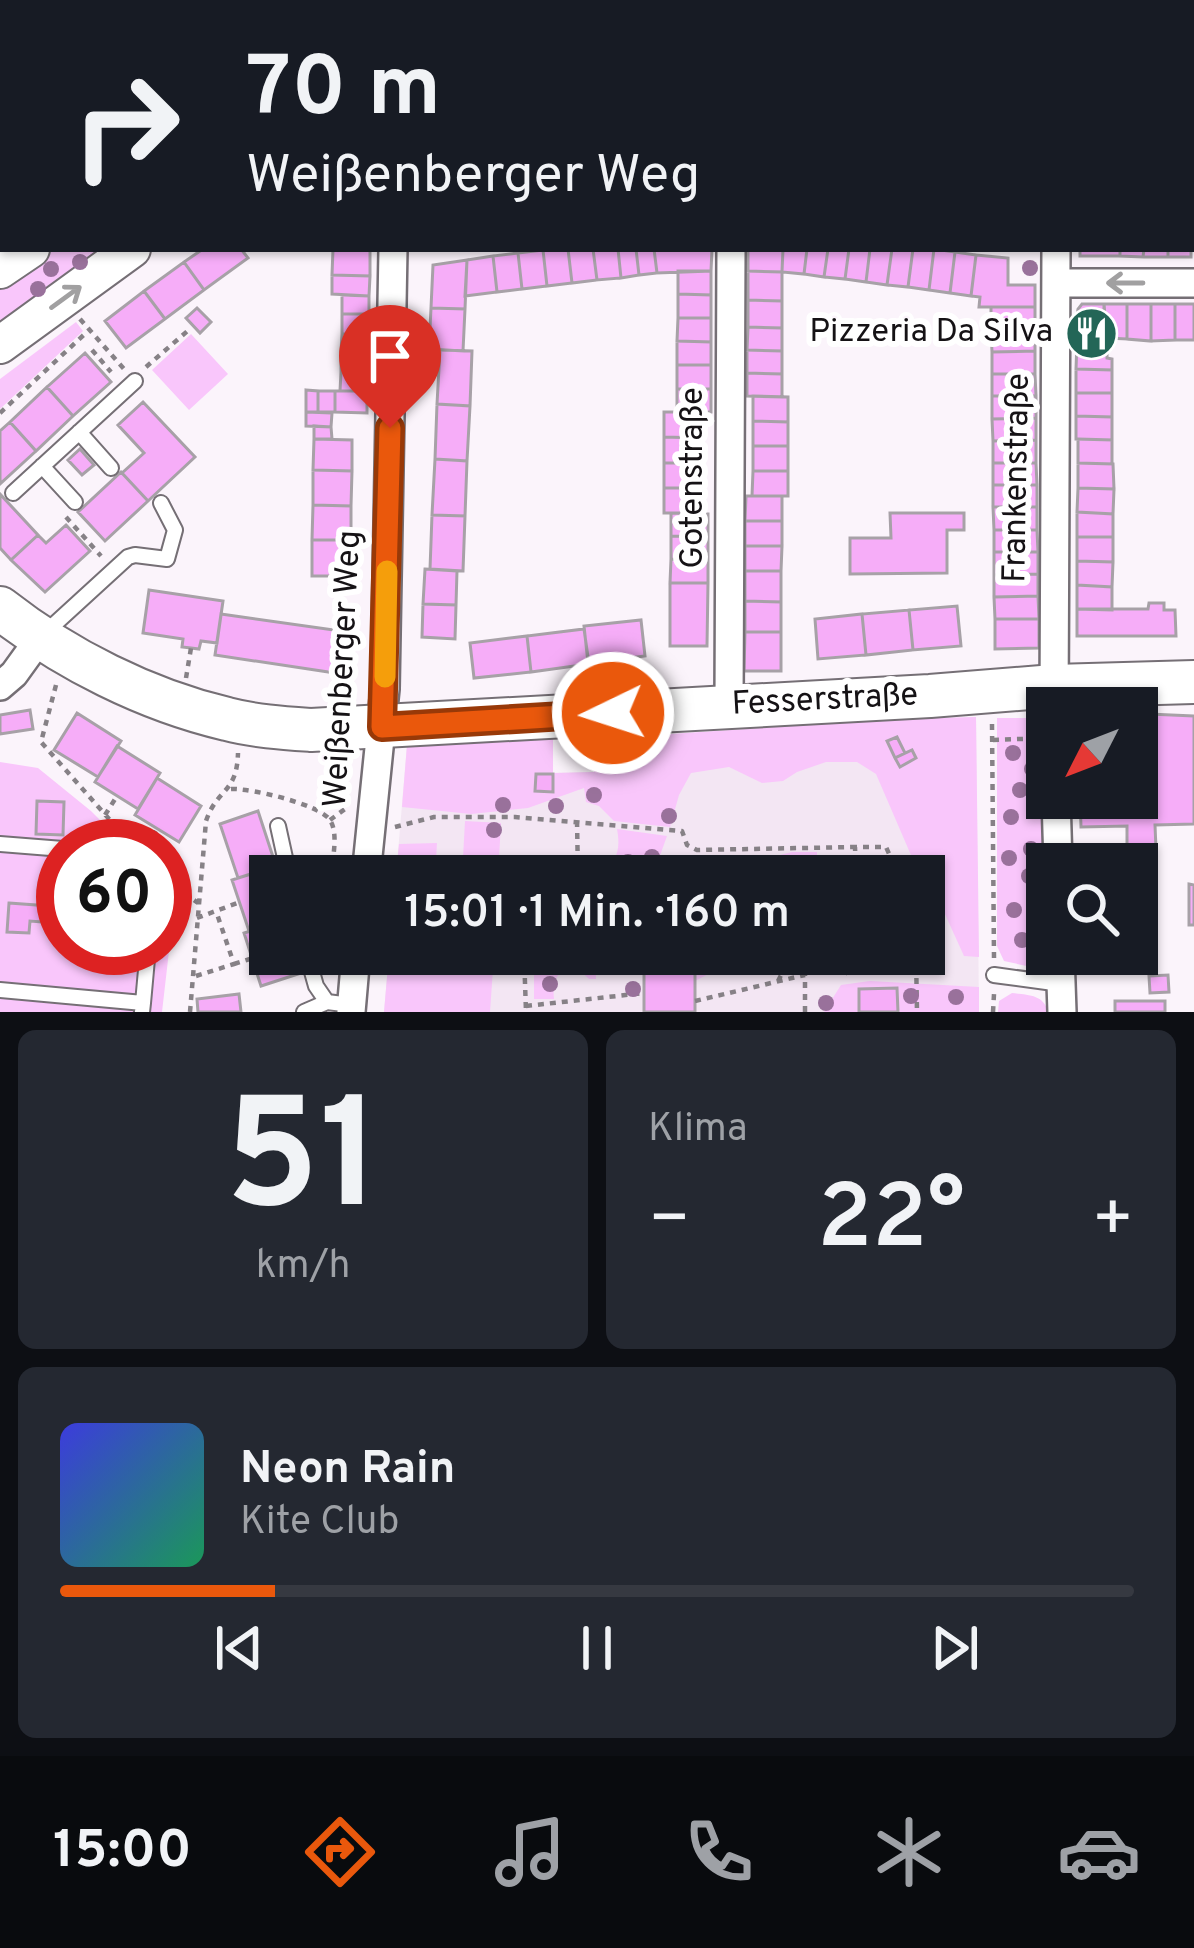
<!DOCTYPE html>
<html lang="de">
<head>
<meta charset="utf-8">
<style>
	body { margin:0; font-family:Overpass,sans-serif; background:#242831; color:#f1f3f6; height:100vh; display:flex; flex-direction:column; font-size:45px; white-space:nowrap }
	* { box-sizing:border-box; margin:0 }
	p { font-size:39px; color:#9ea1a6 }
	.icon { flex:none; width:66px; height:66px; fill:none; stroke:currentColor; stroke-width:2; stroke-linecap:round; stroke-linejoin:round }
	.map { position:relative; height:1012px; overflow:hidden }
	.panel { display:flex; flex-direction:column; gap:18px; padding:18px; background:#0d0f14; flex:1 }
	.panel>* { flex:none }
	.hud { position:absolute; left:0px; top:0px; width:1194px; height:252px; box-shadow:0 3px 9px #0004; background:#171b24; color:#f1f3f6; overflow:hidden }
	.needle { width:78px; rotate:228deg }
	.buttons { position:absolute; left:1026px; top:687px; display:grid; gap:24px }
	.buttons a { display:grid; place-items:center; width:132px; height:132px; border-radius:0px; background:#171b24; box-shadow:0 3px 9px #0004; font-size:60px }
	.speed { position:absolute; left:36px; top:819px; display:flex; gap:24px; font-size:60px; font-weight:700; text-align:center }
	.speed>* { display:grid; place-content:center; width:156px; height:156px; border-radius:50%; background:#171b24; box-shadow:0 3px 9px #0004; line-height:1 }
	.speed .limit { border:18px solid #d22; background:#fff; color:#111 }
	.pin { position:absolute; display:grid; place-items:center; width:102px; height:102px; color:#fff; margin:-123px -51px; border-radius:50% 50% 50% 0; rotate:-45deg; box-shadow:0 0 12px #0007 }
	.pin .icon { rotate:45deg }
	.me { position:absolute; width:132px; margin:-66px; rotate:266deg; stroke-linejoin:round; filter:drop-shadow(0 0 9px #0008) }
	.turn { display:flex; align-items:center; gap:42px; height:252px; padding:0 48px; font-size:54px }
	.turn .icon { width:156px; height:156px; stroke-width:2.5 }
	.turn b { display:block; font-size:84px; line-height:102px }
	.big { font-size:90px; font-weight:600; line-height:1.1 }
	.panel .tile { flex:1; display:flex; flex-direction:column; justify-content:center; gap:18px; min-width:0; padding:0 42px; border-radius:18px; background:#242831 }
	.panel .dial { align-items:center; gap:0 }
	.dial b { font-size:156px; line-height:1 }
	.song { display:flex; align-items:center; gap:36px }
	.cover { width:144px; height:144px; border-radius:18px; background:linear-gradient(135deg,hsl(240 70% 55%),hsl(150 70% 35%)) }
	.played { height:12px; border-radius:6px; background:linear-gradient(90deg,#ea580c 20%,#363941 20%) }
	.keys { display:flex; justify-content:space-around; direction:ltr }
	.heat { display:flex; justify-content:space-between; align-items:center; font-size:66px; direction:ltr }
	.panel .tiles { flex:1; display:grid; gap:18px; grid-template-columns:1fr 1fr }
	.tile:last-child { grid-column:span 2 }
	.trip { position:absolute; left:249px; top:855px; width:696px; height:120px; border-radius:0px; background:#171b24; box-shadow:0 3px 9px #0004; font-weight:600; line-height:120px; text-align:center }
	.dock { display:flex; height:192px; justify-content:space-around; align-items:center; background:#090b0e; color:#9ea1a6 }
	.dock .icon { width:84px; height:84px }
	.dock .selected { color:#ea580c }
	.dock b { font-size:54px; color:#f1f3f6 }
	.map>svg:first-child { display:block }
</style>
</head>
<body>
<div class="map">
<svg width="1194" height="1012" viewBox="0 0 1194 1012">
	<rect width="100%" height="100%" fill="#fbf4fb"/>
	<path fill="#f3e6f3" d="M976,717L979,1012H384L389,954H924V876H396L407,745L553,729V773L594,772L595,739Z"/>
	<path fill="#f9c6fb" d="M54,249H117L0,335V289Z
		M76,322L83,331L0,409V379Z
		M191,334L228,374L189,410L152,370Z
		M976,717L979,957L964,956L934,890H926L924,876H920L876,774L857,762H826L797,772L783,781L762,783L729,767L691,773L679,795L670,827L614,821L599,806L586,802L584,788L528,808L471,814L402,807L407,745L553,729V773L594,772L595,739L893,719Z
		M997,718H1039L1047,954L1044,961L1031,967L1004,961L997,946Z
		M0,762L38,768L91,811L126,846H63V948H165V897L172,925L162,1012H0Z
		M465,821L501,823L498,876H462Z
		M617,829L667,836L653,875L597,876V873C617,863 621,851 617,829Z
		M437,843L435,876H396L399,844Z
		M792,852H817V860H797L796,875H786L785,868L758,869L768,858Z
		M389,954L448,957L449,954H494L490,1012H384Z
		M534,954H595L596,979H589L577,968C557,968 552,981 554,999H534Z
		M695,954H747L695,981Z
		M870,981L979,987V1012H824L841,985Z
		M1012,993C1027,995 1044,994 1048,1012H998L999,1001Z"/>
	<path fill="#f6adf8" stroke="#a7a1a7" stroke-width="3" d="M1090,0H1138V3H1090Z
		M0,122L3,124V207L0,210Z
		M1191,224V257H1168V249H1191Z
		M203,249H241L248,258L204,290L184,262Z
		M333,249H370V276L332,275Z
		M568,249H593L597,280L572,283Z
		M568,249L572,283L547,286L543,250Z
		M593,249H618L621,278L597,280Z
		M618,249H636L639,275L621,278Z
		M636,249H654L657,273L639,275Z
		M654,249H712L711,271L657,273Z
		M748,249H783L782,272L748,271Z
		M783,249H807L804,274L782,272Z
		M807,249H828L824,277L804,274Z
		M828,249H849L845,279L824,277Z
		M849,249H870L866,282L845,279Z
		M870,249H892L887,285L866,282Z
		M892,249H913L908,287L887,285Z
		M913,249H934L929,290L908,287Z
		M934,249L955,252L950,293L929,290Z
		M1080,249H1120V256H1080Z
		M1120,249H1144L1143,257L1120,256Z
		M1144,249H1168V257H1143Z
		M543,250L547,286L522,289L518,253Z
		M955,252L976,255L971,296L950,293Z
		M518,253L522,289L497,292L493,256Z
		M976,255L1008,258V285H1035V307H979L980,297L971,296Z
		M493,256L497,292L465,296L467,260Z
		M467,260L465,309L431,308L433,265Z
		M184,262L204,290L165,319L144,291Z
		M678,271H711V295L678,294Z
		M748,271L782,272V301L748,300Z
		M332,275L370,276L369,296L332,294Z
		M144,291L165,319L126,348L105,321Z
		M678,294L711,295V318H678Z
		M342,295L369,296V314H342Z
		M748,300L782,301V328L748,327Z
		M1082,304H1104V322H1076L1078,309Z
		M1104,304H1127V339L1107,338Z
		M1127,304H1151V341L1127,339Z
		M1151,304H1175V340L1151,341Z
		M1175,304H1194V340H1175Z
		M991,307H1035V329H991Z
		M197,308L211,322L200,333L186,318Z
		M431,308L465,309L463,351L429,349Z
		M342,314H369L368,334H342Z
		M678,318H711V342L677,341Z
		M1076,322H1104L1107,338L1077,341Z
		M748,327L782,328V351L747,350Z
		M991,329H1035V351L992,352Z
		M342,334H368V353L341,352Z
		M1107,338V358L1112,359V370L1076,369L1077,341Z
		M677,341L711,342V365H677Z
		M440,350L472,351L470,406L437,404Z
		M747,350L782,351V374L747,373Z
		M1035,351V374H992V352Z
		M341,352L368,353L367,372H341Z
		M85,353L111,382L73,416L47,387Z
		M677,365H711V389H677Z
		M1076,369L1112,370V393H1076Z
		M341,372H367V391H340Z
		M747,373L782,374V397L747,396Z
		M992,374H1035L1036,396H992Z
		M47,387L73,416L36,451L10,422Z
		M677,389H711V412H677Z
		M306,390L318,391V412H306Z
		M318,391H335V412H318Z
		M335,391H367V413L335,412Z
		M1076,393H1112V417L1076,416Z
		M753,396L788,397V422L753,421Z
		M992,396H1036V418L992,419Z
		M143,402L195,457L148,501L122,473L144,453L118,425Z
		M437,404L470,406L467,461L435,459Z
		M306,412L332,413L331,427L306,426Z
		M664,412H701V438L664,437Z
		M1076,416L1112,417V440L1076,439Z
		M1036,418V440L993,441L992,419Z
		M753,421L788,422V446H753Z
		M10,422L36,451L0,484V431Z
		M314,426L331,427L332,439H314Z
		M664,437L701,438L700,463H664Z
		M314,439L352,440V471L313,470Z
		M1078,439L1112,440V464L1078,463Z
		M1036,440V463H993V441Z
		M753,446H788V471H753Z
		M80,449L94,465L82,475L68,460Z
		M435,459L467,461L465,516L432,515Z
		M664,463H700V488H664Z
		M993,463H1036L1037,485H993Z
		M1078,463L1113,464L1114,489L1078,488Z
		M313,470L352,471L351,506L313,505Z
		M753,471H788V496H752Z
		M121,472L148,501L105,541L78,512Z
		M993,485H1037V507H993Z
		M664,488H700V513H664Z
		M1078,488L1114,489L1113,514L1077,512Z
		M0,494L38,535L11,560L0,548Z
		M746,496H782V521H745Z
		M313,505L351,506V540H312Z
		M993,507H1037V530H994Z
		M1077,512L1113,514V537H1077Z
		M671,513L708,514V537L671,536Z
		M890,513H964V530H947V573L850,574V538H891Z
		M432,515L465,516L463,571L430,569Z
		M745,521H782V546H745Z
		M66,525L90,551L45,592L11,560L38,535L46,543Z
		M994,530H1037L1038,552H994Z
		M671,536L708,537V560L671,559Z
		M1077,537H1113V562L1077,561Z
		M312,540H351L350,576H312Z
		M745,546H782L781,571H745Z
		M994,552H1038V574L994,575Z
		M671,559L708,560V583H670Z
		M1077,561L1113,562L1112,587L1077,585Z
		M425,569L457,571L456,605L423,604Z
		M745,571H781V602L745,601Z
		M1038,574V596L994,597V575Z
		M670,583H708L707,646H670Z
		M1077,585L1112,587V610L1077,609Z
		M149,590L223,601L217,643L201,641L199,649L191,648L182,647L183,639L143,633Z
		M1038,596L1039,619H995L994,597Z
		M745,601L781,602V632H745Z
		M1149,603H1164V610H1175L1176,636H1077V609H1148Z
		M423,604L456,605L455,639L422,637Z
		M957,606L961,646L913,650L909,610Z
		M909,610L913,650L866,655L862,614Z
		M221,614L341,631L335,673L215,655Z
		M862,614L866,655L818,659L815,619Z
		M995,619H1039V648L995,649Z
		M641,620L645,656L588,663L584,626Z
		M584,629L589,664L531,672L527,636Z
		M745,632H781V671H744Z
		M527,636L531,672L474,678L470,643Z
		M30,710L33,729L0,734V715Z
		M77,713L121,741L98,777L54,750Z
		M1149,714L1194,716V824L1155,825L1156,849H1127V826L1081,827L1080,798H1137V717H1149Z
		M897,737L905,753L895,758L887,741Z
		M117,746L160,773L138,809L95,782Z
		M912,750L916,758L900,767L895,758Z
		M536,774H553V792L535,791Z
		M157,778L201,806L179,842L135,815Z
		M37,801L64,802L63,835L36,834Z
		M258,811L276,866L238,878L220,824Z
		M1127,849H1149L1151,858H1129Z
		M1110,858H1151V875H1137V864H1111Z
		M797,860H817L818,875L886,876H639L796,875Z
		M270,868L272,876H270V925L249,931L232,880Z
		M1137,875H1151V893H1137Z
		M1189,884L1194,885V925H1189Z
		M1137,893H1151V910H1137Z
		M9,903L63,907V936L54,935L55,923L30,921L29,933L7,932Z
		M1137,910H1151V927H1137Z
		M270,925V954H291L298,974L261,986L244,933Z
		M1137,927H1151L1152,944H1137Z
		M1137,944H1152V961L1111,962V954H1137Z
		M644,954H695V1012H644Z
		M1132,961V971H1113V962Z
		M1168,975L1169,992L1150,993L1149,976Z
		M897,988L898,1012H859V989Z
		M239,994L241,1012H198L197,999Z
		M1115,1001H1165V1012H1115Z"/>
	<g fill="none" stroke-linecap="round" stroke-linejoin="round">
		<defs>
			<path id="lane" d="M79,432L111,468
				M42,466L75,502
				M13,493L135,381
				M46,632L128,557L135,555L167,559L175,530L161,503
				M278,826L289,876
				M0,844L63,849
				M307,954L316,986L327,1002
				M994,975L1061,984
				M0,990L143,1003L142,1012
				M143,1003L148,948
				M304,1012L327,1002L351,1005"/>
			<path id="street" d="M257,0L259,3
				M811,3V0
				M1056,3V0
				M1056,283H1194
				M0,686L14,674L40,638
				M729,706L731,249
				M1054,708L1056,249
				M1056,798L1058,864
				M366,876L385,689L393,249
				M1060,954L1062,1012
				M351,1012L356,954"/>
			<path id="secondary" d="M459,3L466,0
				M0,270L31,249
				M0,345L132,249"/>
			<path id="primary" d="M0,608C65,659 146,700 227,719C254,726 283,728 311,730L930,696L1054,686L1194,682"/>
		</defs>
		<use href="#lane" stroke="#756f75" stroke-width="18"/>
		<use href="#street" stroke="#756f75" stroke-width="32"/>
		<use href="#secondary" stroke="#756f75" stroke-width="40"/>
		<use href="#primary" stroke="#756f75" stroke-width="46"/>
		<path stroke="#868186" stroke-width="4.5" stroke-dasharray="6 6" stroke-linecap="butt" d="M645,0L647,3
			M202,3L206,0L211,3
			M220,3L224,0
			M504,3L507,0
			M0,89L3,86
			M80,319L124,369
			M92,350L111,372
			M146,367L191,328
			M0,413L89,330
			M66,517L101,556
			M186,678L191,648
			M56,685L41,742L133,846
			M992,724L994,958
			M993,740L1047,738
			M231,789C250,788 319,804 330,820C339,834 332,860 331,876
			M105,815L117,796
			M330,820L349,806
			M577,821L578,876
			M395,827L434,817H515L682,831L687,845L697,850L855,847
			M146,846L157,829
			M856,875L855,847H886L899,876
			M165,879L198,903
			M197,918L240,902
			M524,954L526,1012
			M832,954L848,974
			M916,954L917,1012
			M234,964L250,959
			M196,976L234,964L216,911
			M778,981L792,954
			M695,1001L805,975V1012
			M526,1006L644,993
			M190,1012L206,821C217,788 237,794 238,753
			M993,1012L994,994"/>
		<use href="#lane" stroke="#fff" stroke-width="14"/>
		<use href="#street" stroke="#fff" stroke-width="27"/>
		<use href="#secondary" stroke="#fff" stroke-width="36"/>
		<use href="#primary" stroke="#fff" stroke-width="42"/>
	</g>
	<g fill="#99719b">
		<circle cx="80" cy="262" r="8"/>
		<circle cx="1030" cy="268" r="8"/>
		<circle cx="51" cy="269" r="8"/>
		<circle cx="38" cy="289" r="8"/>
		<circle cx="1013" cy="753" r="8"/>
		<circle cx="1032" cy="769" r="8"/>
		<circle cx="1020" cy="790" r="8"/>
		<circle cx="594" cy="795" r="8"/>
		<circle cx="503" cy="805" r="8"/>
		<circle cx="556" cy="806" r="8"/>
		<circle cx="669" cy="816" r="8"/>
		<circle cx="1011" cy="817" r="8"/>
		<circle cx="494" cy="830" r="8"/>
		<circle cx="1031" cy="849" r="8"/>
		<circle cx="652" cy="857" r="8"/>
		<circle cx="1009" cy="858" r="8"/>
		<circle cx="628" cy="862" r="8"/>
		<circle cx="1029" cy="876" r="8"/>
		<circle cx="1014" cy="910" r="8"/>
		<circle cx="1022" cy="940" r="8"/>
		<circle cx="561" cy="962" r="8"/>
		<circle cx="587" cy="965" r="8"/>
		<circle cx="550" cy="984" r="8"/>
		<circle cx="633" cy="989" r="8"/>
		<circle cx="911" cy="996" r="8"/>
		<circle cx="956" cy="997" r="8"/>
		<circle cx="826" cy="1003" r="8"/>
	</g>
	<defs><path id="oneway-shaft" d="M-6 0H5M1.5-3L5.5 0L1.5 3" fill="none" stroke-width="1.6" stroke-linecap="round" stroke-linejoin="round" transform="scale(3)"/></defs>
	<g stroke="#a1a0a1">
		<use href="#oneway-shaft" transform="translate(1125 283) rotate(180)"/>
		<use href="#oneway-shaft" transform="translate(66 297) rotate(-36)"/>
	</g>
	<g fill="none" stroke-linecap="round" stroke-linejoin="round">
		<defs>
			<path id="route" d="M390,428L382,727L613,713"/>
		</defs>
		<use href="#route" stroke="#983908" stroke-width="30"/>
		<use href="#route" stroke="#ea580c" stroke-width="21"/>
		<path stroke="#f59e0b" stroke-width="21" d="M385,677L387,571"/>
	</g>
	<defs>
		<symbol id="restaurant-disc" viewBox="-11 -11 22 22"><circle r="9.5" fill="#236657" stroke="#fff"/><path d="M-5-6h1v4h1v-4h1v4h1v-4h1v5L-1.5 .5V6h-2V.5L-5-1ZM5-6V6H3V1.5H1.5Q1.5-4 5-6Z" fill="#fff"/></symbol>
	</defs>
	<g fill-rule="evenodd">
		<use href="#restaurant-disc" x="1062" y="304" width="59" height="59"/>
	</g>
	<g text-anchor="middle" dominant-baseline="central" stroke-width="12" stroke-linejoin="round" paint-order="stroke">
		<g font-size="33" fill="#151215" stroke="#fff" text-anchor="end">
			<text x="1053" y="333">Pizzeria Da Silva</text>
		</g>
		<g font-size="33" fill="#151215" stroke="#fff">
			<text transform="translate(694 478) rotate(-90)">Gotenstraße</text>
			<text transform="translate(1018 478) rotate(-89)">Frankenstraße</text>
			<text transform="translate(344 669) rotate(-87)">Weißenberger Weg</text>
			<text transform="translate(825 701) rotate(-3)">Fesserstraße</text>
		</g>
	</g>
</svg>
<div class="buttons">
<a><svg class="needle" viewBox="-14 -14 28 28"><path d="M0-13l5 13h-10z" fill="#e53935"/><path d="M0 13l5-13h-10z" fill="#9ea1a6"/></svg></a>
<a><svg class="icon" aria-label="search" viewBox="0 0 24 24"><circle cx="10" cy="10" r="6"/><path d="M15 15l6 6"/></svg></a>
</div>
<div class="speed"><div class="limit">60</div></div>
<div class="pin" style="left:390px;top:428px;background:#d93025"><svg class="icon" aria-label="arrive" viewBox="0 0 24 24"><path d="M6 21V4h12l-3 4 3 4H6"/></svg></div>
<svg class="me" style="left:613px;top:713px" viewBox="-20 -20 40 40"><circle r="17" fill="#ea580c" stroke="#fff" stroke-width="3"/><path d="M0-11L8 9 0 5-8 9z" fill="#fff"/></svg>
<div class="trip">15:01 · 1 Min. · 160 m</div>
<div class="hud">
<div class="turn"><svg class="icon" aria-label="right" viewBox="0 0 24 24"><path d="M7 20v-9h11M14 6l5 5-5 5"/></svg><div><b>70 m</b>Weißenberger Weg</div></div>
</div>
</div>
<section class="panel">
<div class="tiles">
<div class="tile dial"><b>51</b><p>km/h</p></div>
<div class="tile"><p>Klima</p>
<div class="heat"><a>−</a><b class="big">22°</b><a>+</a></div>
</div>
<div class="tile">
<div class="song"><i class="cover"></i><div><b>Neon Rain</b><p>Kite Club</p></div></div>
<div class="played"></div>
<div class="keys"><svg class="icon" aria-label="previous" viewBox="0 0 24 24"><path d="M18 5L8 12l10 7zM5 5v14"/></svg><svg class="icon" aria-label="pause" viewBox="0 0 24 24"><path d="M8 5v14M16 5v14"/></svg><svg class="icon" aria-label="next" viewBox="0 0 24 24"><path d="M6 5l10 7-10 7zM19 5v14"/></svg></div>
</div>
</div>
</section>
<nav class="dock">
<b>15:00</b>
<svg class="icon selected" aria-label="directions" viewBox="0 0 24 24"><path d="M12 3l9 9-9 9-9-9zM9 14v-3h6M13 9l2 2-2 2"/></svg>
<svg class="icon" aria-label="music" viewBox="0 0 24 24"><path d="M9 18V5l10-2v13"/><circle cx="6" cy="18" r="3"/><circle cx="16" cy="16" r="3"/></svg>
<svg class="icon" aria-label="phone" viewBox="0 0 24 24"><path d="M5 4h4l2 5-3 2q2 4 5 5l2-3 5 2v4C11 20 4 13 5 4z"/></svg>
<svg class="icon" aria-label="climate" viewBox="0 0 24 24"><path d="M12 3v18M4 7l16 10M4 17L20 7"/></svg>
<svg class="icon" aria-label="car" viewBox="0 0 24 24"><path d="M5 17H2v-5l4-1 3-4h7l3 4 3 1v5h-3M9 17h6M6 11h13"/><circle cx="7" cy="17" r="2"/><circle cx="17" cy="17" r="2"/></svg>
</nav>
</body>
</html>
